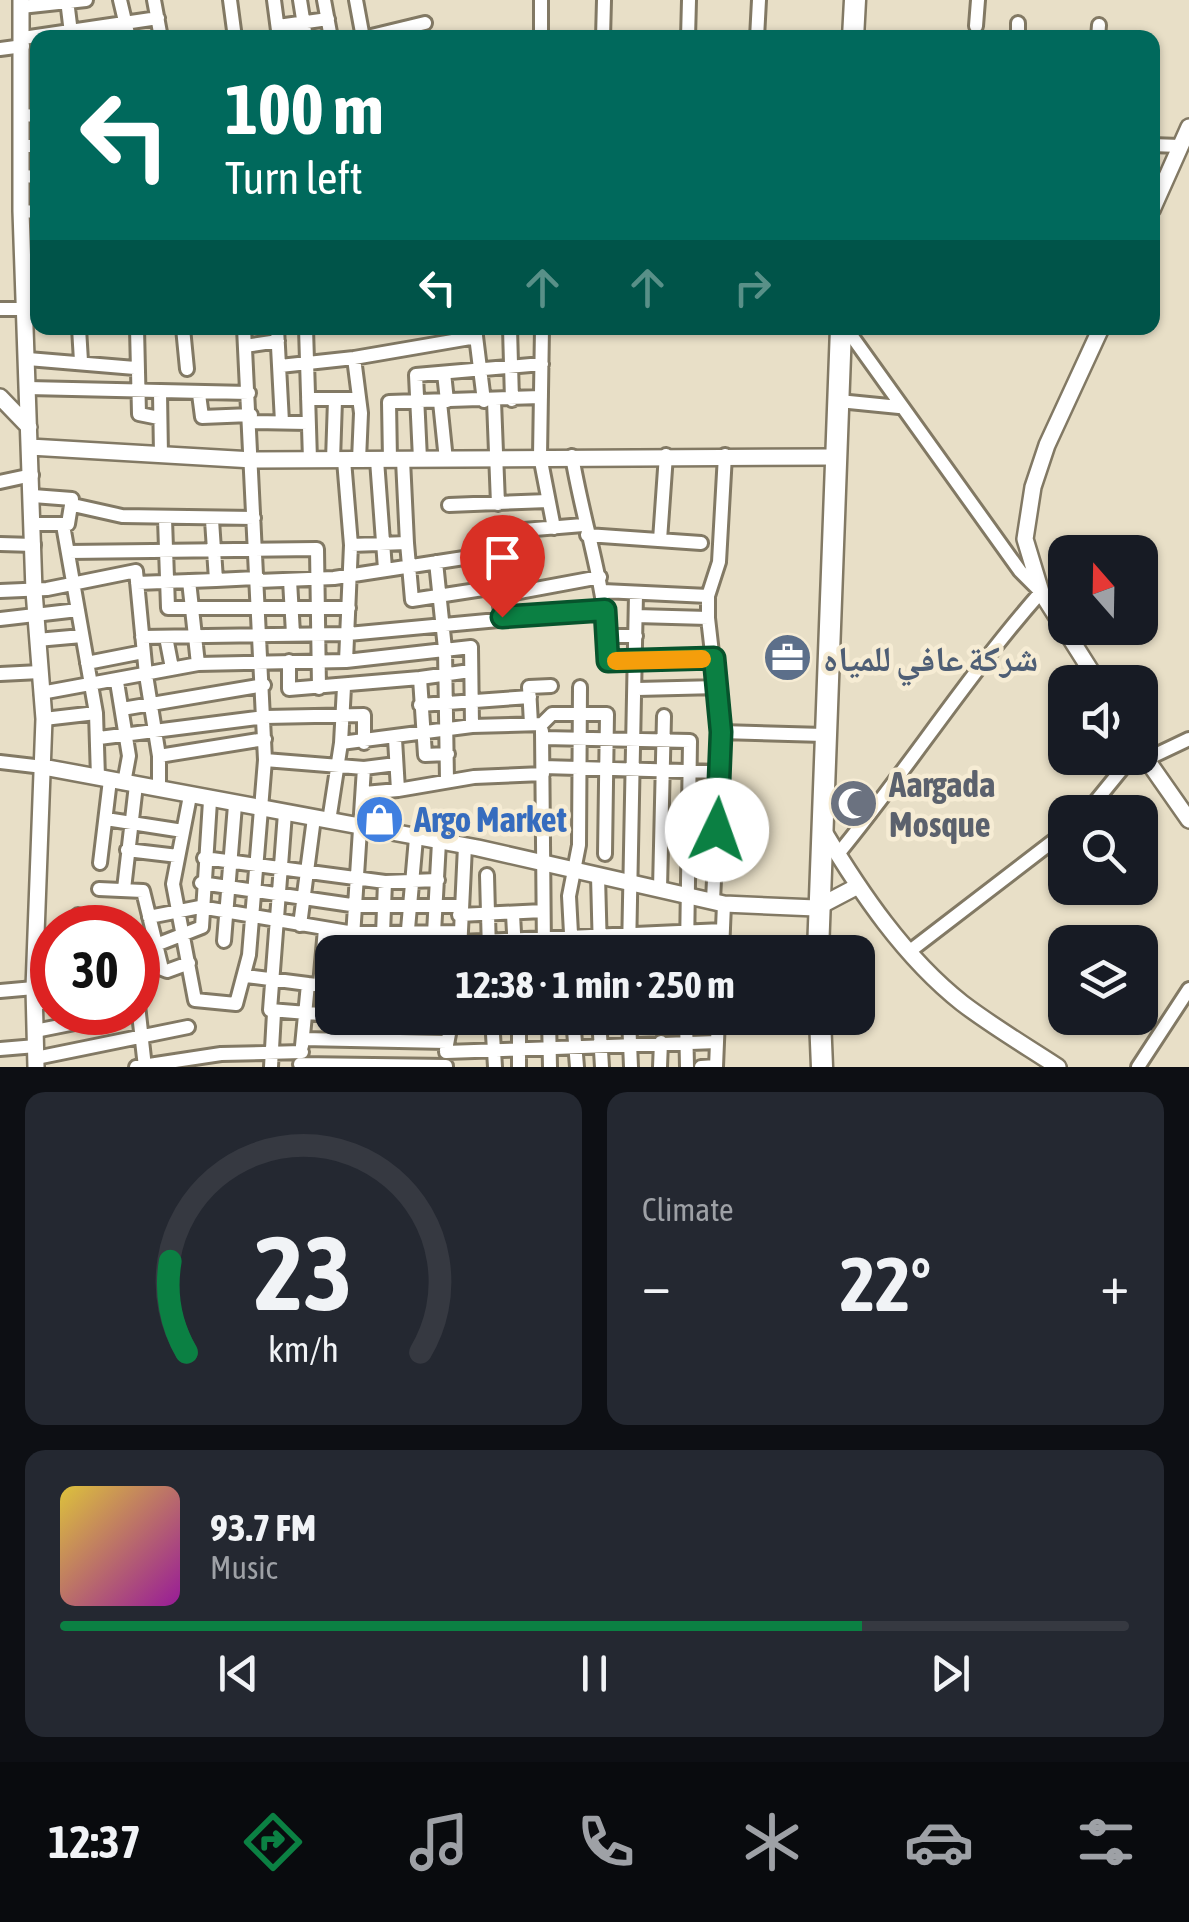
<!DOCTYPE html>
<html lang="en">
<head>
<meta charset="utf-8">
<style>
	body { margin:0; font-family:"Asap Condensed","Noto Naskh Arabic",sans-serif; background:#242831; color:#f1f3f6; height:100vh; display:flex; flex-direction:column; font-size:38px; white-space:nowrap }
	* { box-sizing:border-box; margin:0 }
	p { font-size:32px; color:#9ea1a6 }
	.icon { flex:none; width:55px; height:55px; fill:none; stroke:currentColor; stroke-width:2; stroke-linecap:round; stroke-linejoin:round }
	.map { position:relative; height:1067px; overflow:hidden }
	.details { display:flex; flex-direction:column; gap:25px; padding:25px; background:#0d0f14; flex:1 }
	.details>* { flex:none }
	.hud { position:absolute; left:30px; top:30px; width:1130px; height:305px; border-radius:20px; box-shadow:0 2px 8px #0004; background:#00695c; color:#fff; overflow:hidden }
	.needle { width:65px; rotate:340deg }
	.fabs { position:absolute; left:1048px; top:535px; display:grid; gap:20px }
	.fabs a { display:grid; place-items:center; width:110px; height:110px; border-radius:20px; background:#171b24; box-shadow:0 2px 8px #0004; font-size:50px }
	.speed { position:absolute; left:30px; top:905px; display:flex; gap:20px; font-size:50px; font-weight:700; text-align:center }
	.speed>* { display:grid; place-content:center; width:130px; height:130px; border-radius:50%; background:#171b24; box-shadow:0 2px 8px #0004; line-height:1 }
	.speed .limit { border:15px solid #d22; background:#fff; color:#111 }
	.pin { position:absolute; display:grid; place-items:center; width:85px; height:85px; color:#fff; margin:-102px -42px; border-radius:50% 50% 50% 0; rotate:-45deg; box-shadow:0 0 10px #0007 }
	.pin .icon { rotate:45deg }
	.me { position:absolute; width:110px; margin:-55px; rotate:3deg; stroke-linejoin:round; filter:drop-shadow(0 0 8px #0008) }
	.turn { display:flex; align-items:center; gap:35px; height:210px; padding:0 30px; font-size:45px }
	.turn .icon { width:130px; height:130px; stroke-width:2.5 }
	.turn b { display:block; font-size:70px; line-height:85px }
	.lanes { display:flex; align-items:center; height:95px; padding:0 30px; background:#0003; justify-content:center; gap:50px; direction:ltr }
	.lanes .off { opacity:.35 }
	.big { font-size:75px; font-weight:700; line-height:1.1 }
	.details .tile { flex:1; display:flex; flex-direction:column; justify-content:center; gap:15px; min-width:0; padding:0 35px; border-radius:20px; background:#242831 }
	.details .dial { align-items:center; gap:0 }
	.dial svg { height:260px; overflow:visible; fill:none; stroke:#363941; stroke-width:7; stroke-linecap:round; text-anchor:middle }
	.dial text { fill:#f1f3f6; stroke:none }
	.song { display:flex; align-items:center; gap:30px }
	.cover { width:120px; height:120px; border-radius:15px; background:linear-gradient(135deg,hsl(50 70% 55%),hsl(300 70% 35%)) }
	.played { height:10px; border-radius:5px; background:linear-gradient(90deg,#0b8043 75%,#363941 75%) }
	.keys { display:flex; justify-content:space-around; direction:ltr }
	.heat { display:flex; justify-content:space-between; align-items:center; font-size:55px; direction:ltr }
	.details .tiles { flex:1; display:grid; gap:25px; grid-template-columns:1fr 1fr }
	.tile:last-child { grid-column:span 2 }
	.trip { position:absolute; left:315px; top:935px; width:560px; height:100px; border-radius:20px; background:#171b24; box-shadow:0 2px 8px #0004; font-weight:700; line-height:100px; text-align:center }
	.dock { display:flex; height:160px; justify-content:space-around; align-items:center; background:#090b0e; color:#9ea1a6 }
	.dock .icon { width:70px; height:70px }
	.dock .active { color:#0b8043 }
	.dock b { font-size:45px; color:#f1f3f6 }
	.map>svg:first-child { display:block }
</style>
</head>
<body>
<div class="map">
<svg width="1189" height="1067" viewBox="0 0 1189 1067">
	<rect width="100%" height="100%" fill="#e8dfc7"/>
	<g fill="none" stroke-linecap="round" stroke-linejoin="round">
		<defs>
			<path id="minor" d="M67,0L71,33
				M120,0L129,38
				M154,0L161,38
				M230,0L235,38
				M274,0L279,38
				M300,0L306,38
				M324,0L331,38
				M356,0L363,38
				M541,0V38
				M21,7L86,0
				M278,26L328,19
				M976,26L978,0
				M23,38L158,18
				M363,38L425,23
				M603,38L604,0
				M688,38L689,0
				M757,38L759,0
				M1018,38V23
				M1098,38L1099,25
				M0,49L23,46
				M22,115L38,116
				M1152,145L1179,146
				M22,146H38
				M22,176L38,177
				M21,211L38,212
				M0,309H26
				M79,328L81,361
				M137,328L139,414L159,418
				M183,328L187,369
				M277,328L282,422
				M306,328L310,460
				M475,328L484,401
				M510,328L512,400
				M542,328L540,456L554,528
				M245,346L278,341
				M354,358L361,413L359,460
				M28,359L135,368
				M280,366L354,358L476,337
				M444,373L447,401
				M28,388L249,393
				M160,393L161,455
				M199,394L202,417L251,415
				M308,399H359
				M494,401L498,504
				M839,401L899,407
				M440,402L446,460
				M251,422L308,423
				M572,456C582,517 602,574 607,636H636
				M420,459L416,375L542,364
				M333,460L335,400
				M344,460L351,545L346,661
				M377,460L385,569
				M390,460L389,402L541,397
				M403,460L407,543
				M0,482L32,475
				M33,496L72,499L68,524H34
				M73,505L122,516L254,518
				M449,505L548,501
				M165,519L168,608H349
				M63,525L96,713L98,778
				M587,535L701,543
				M660,540L666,455
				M0,544L34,545
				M351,545L407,543L412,600L496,587
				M68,552L317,549L319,688
				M436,562L445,649L447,781
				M216,580L258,578
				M290,580L293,634
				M189,581L198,664
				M258,581L334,578L490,554
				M137,583L216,580L212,520
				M0,591L47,589L136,571L146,675L159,756V789
				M603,591L708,596
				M498,596L600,577
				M636,616L708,618
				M502,617L487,533L583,525
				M0,619L78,610
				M607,636V661L714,658
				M142,637L348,634L605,610
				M166,637L172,668
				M37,640L82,636
				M289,661V689L420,678
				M87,663L143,652
				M0,674L40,672
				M117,682L129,756L124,783
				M637,689L718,687
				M41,693L198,664L346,661L471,647L472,726
				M420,705L530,697
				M122,709L264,685
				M44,719L96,713
				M531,724L529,687L551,686
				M542,731L544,952
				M721,732L824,735
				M99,738L265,717L364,715V743
				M543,738L690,741L687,952
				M395,739L398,790L474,777L543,774
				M341,743L472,726L542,724L552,714H607L605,854
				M448,754L425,755L420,678L470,671
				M159,756L265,739
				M1147,759L1189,739
				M265,760L364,768L352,952
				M0,762L43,767
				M543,767L720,772
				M364,768L396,764
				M364,793L398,790
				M190,796L173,884L195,1000L236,1004L249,955L265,760L244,328
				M1087,812L1131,758
				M285,813L270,1010L332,1015
				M106,819L183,831
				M329,821L341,743L344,687
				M127,850L178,856
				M838,854C908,769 967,676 1041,592L1020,571L846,328
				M204,858L385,882L438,880
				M100,863L110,780
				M487,875L489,952
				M598,876L600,952
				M201,883L358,906H460
				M99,889L143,891L162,969L167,971L189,963
				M124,889L136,785
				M660,889L664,716
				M713,901L721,732L708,618V596L719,562L725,455
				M513,914L515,952
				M78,915V928
				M459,915L543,911
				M149,917L200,907L354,933L460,932
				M300,925L314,818
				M434,933L439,842
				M383,934L385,882
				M224,941L235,805
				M460,942L723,930
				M910,951L1065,832
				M138,952L202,927L210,801
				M406,952L416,838
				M460,952L465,846
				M572,952L569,896L579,845L580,687
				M629,952L636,594
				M722,952L724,904
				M246,976L308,984
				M320,985L325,929
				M0,991L34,988
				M35,1004L52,1001
				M138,1005L145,1067
				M492,1018L495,1067
				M549,1018L550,1067
				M573,1018L577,1067
				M599,1018L602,1067
				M629,1018L631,1067
				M686,1018L687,1067
				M35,1031L130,1012
				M303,1039L447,1042
				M342,1039L344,1018
				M369,1040L372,1018
				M302,1046L308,984L332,987
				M0,1049L36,1046
				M446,1050L452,1018
				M446,1052L717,1042
				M36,1058L188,1027
				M300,1064L446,1066
				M136,1067L221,1054L302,1052
				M271,1067L274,1013
				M519,1067V1018
				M660,1067L661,1042
				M701,1067L716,1066
				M716,1067L718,1018
				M1138,1067L1189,989"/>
			<path id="tertiary" d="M21,0V211L34,591L44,719L34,988L36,1067
				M1152,210L1189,127
				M0,397L29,427
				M30,447L253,460L834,457
				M1098,682L1041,592L1025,539L1033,487L1047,445L1101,328
				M1140,750L1189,820
				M43,767L478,848L724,904L816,908L856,887
				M823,830C861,893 904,957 962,1003C992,1026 1026,1046 1058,1067"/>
			<path id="primary" d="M853,38L855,0
				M818,952L841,328
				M820,1018L822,1067"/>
		</defs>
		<use href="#minor" stroke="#827964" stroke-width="18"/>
		<use href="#tertiary" stroke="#827964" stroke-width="20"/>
		<use href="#primary" stroke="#827964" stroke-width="25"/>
		<use href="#minor" stroke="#fff" stroke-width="12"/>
		<use href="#tertiary" stroke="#fff" stroke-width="15"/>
		<use href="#primary" stroke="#fff" stroke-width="20"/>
	</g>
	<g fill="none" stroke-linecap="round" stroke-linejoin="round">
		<defs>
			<path id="route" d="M502,617L605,610L608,661L714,658L721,732L717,830"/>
		</defs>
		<use href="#route" stroke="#07532c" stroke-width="25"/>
		<use href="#route" stroke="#0b8043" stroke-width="18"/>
		<path stroke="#f59e0b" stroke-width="18" d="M616,661L702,659"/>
	</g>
	<defs>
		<symbol id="office-disc" viewBox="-11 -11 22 22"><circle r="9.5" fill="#5c6f8a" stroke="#f6ecd4"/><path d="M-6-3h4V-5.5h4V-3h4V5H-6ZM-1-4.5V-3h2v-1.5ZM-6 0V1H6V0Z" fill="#fff"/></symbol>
		<symbol id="mosque-disc" viewBox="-11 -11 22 22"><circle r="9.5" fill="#6b7280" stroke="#f6ecd4"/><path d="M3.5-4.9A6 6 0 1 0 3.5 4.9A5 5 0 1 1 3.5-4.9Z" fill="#fff"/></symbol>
		<symbol id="shop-disc" viewBox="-11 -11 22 22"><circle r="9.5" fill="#3f7fe0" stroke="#f6ecd4"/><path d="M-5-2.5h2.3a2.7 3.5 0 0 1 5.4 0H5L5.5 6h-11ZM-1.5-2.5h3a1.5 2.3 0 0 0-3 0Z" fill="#fff"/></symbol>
	</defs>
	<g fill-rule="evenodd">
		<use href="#office-disc" x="760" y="630" width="55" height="55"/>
		<use href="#mosque-disc" x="826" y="776" width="55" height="55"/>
		<use href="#shop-disc" x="352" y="792" width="55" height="55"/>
	</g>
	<g text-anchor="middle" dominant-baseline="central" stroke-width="9" stroke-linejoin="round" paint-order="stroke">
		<g font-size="35" font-weight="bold" fill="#4e5e75" stroke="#f6ecd4" text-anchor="start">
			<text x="823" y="658">شركة عافي للمياه</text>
		</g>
		<g font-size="35" font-weight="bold" fill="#5b616d" stroke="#f6ecd4" text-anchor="start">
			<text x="889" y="784">Aargada<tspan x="889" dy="40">Mosque</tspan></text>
		</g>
		<g font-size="35" font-weight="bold" fill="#366cbe" stroke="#f6ecd4" text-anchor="start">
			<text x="414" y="819">Argo Market</text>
		</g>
	</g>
</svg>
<div class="fabs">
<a><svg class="needle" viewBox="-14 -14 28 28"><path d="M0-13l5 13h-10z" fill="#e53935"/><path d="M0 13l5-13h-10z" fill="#9ea1a6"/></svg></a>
<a><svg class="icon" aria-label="sound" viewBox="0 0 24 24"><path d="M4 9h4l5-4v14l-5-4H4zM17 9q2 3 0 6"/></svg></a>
<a><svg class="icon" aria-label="search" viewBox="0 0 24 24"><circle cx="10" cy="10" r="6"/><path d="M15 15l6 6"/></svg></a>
<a><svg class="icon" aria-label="layers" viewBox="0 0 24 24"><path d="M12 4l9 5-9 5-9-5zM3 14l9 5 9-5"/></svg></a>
</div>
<div class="speed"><div class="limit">30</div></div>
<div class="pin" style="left:502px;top:617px;background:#d93025"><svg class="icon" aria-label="arrive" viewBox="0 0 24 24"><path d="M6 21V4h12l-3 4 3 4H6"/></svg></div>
<svg class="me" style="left:717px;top:830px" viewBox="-20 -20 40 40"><circle r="19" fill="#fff"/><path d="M0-13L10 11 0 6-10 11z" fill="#0b8043"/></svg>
<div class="trip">12:38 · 1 min · 250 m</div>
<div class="hud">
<div class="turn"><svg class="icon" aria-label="left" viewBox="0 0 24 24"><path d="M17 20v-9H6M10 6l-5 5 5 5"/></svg><div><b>100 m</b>Turn left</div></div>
<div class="lanes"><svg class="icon" aria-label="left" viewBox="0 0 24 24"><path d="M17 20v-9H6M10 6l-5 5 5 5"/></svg><svg class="icon off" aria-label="ahead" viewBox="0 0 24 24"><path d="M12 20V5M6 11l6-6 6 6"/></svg><svg class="icon off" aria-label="ahead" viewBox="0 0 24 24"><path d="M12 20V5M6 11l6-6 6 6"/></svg><svg class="icon off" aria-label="right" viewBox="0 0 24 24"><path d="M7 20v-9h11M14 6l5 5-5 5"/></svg></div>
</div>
</div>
<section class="details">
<div class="tiles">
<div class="tile dial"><svg viewBox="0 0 100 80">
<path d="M14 69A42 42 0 1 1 86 69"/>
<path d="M14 69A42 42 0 0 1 9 41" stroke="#0b8043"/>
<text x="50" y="56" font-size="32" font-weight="700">23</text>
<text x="50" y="72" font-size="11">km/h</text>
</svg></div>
<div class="tile"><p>Climate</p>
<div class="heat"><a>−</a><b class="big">22°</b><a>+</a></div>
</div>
<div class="tile">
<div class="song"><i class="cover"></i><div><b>93.7 FM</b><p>Music</p></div></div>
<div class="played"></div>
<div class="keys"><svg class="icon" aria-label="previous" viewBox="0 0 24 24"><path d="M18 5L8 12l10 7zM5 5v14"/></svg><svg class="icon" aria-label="pause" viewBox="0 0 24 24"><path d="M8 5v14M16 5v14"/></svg><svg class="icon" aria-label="next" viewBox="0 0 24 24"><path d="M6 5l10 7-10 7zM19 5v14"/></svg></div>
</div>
</div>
</section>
<nav class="dock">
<b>12:37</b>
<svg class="icon active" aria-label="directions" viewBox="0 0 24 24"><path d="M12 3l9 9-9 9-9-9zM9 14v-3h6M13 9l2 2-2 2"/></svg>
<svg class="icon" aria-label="music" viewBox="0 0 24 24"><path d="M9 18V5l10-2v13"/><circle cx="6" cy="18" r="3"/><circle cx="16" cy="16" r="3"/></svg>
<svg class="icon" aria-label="phone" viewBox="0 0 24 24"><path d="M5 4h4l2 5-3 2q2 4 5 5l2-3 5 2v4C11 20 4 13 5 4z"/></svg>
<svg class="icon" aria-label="climate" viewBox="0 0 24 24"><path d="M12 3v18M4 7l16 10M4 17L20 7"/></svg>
<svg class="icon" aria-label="car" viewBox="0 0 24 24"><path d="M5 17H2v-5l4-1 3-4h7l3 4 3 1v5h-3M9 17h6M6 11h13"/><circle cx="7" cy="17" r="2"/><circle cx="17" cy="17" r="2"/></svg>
<svg class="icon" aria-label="filters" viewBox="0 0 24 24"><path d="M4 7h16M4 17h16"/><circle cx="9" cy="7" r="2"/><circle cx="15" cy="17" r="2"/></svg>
</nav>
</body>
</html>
